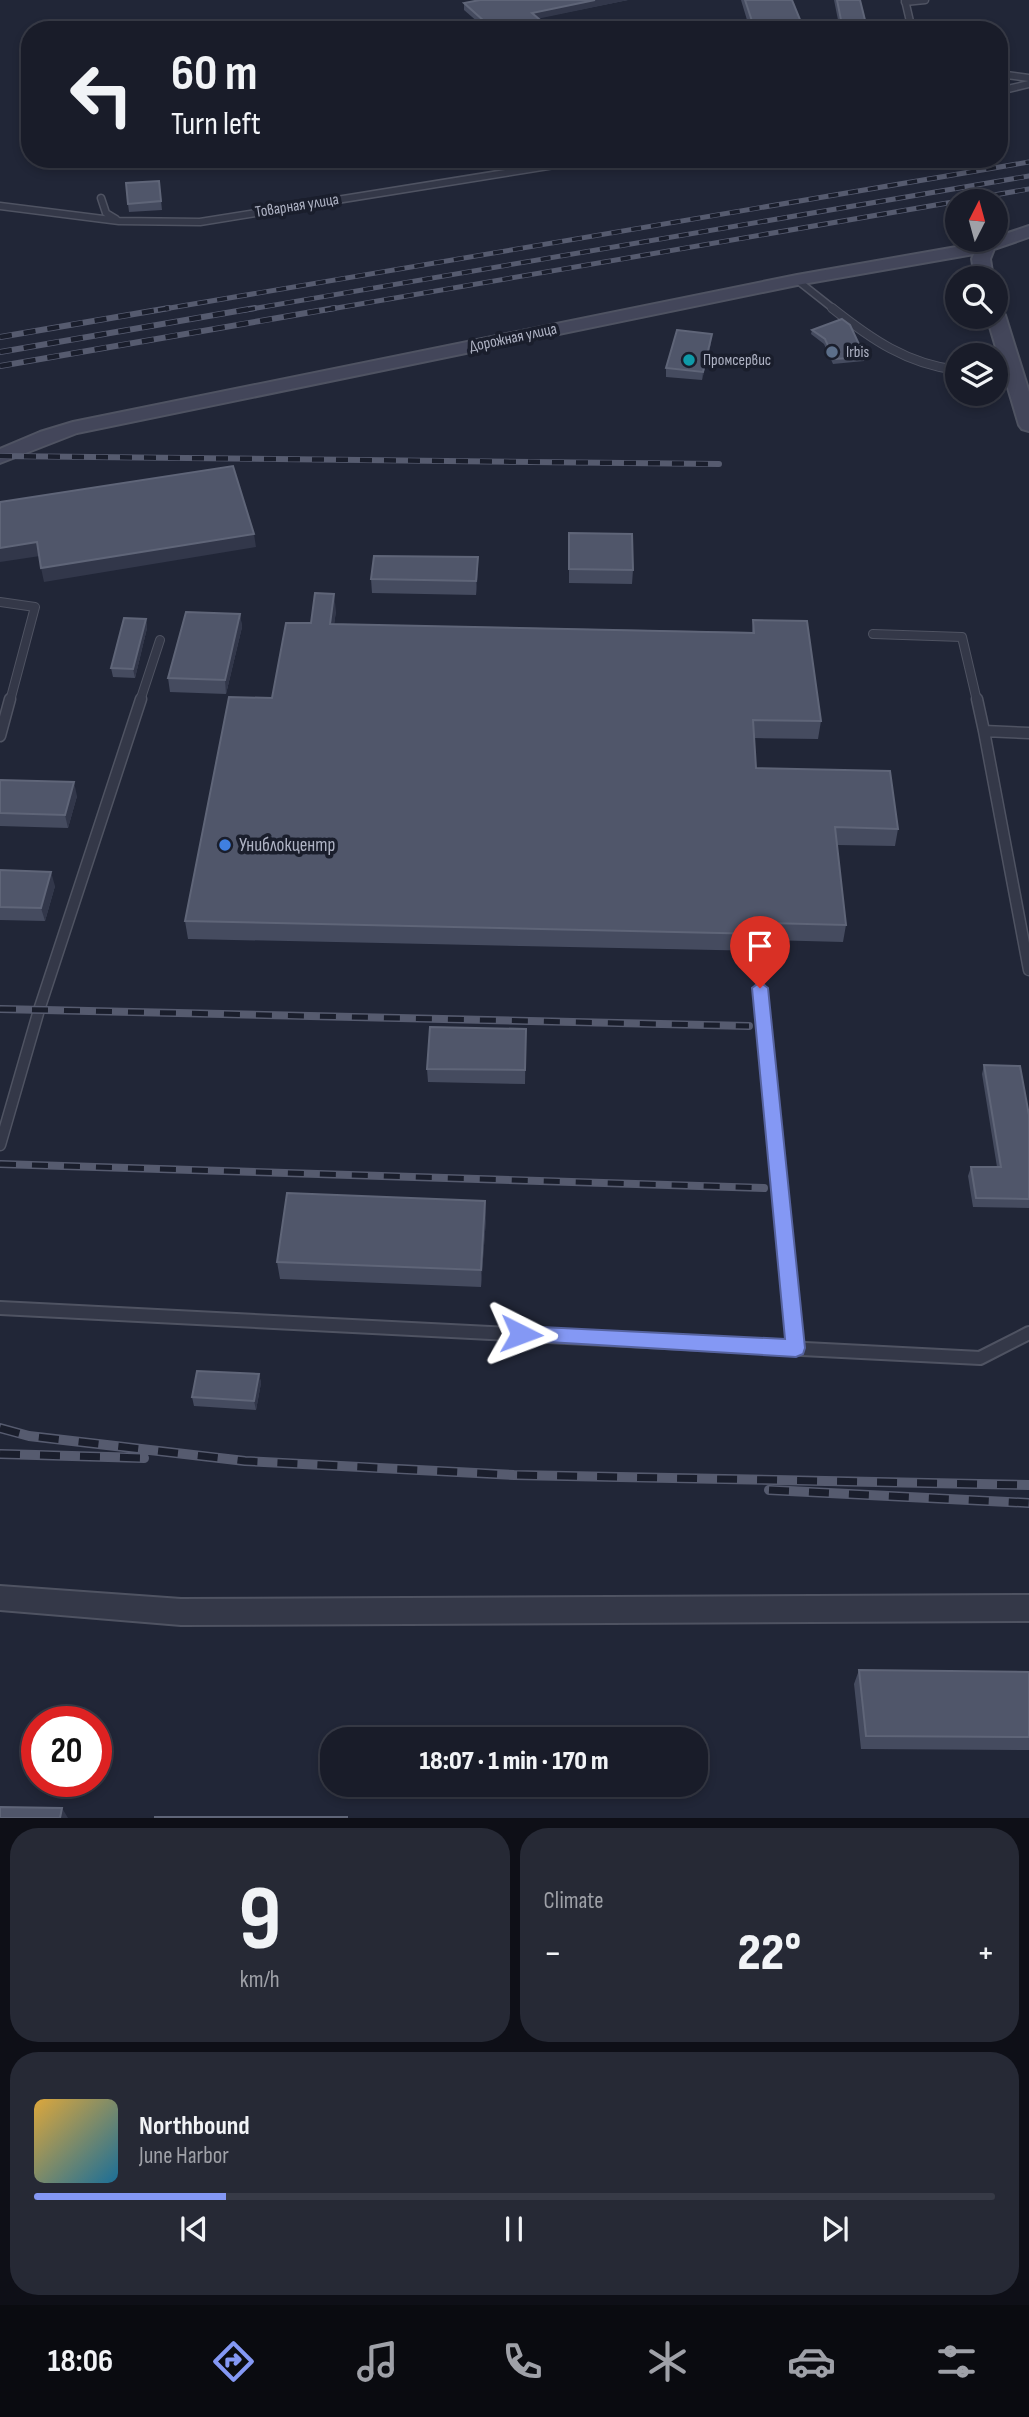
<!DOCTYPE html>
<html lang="en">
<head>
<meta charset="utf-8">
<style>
	body { margin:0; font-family:"Sofia Sans Condensed",sans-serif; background:#262935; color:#f1f3f6; height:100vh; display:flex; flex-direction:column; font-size:26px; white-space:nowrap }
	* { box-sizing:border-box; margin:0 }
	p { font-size:23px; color:#9fa1a8 }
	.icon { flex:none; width:38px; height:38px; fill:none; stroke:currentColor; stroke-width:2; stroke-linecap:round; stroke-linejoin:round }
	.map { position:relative; height:1818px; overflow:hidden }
	.side { display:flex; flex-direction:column; gap:10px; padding:10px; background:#0e0f17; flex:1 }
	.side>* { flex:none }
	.hud { position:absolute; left:21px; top:21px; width:987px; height:147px; border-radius:28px; box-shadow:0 4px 10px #0003,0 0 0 2px #373a46; background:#191c29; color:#f1f3f6; overflow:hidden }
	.needle { width:46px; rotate:6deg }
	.controls { position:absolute; left:945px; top:189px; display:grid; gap:14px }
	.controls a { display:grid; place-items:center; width:63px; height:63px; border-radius:50%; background:#191c29; box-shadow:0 4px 10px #0003,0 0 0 2px #373a46; font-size:35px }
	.speed { position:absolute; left:21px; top:1706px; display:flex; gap:14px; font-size:35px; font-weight:700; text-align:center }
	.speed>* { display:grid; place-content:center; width:91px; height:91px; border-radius:50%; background:#191c29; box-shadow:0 4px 10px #0003,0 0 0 2px #373a46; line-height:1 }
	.speed .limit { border:10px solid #d22; background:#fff; color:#111 }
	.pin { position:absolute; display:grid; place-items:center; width:60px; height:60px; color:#fff; margin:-72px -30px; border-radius:50% 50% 50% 0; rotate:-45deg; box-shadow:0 0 7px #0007 }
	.pin .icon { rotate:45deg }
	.me { position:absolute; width:77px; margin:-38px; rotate:93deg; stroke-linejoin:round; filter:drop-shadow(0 0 5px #0008) }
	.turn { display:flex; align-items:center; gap:24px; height:147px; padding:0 35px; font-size:32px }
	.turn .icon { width:91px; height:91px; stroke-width:2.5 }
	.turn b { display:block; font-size:49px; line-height:60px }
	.big { font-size:52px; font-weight:800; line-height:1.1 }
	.side .tile { flex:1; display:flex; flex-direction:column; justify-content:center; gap:10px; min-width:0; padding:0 24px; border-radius:28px; background:#262935 }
	.side .dial { align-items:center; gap:0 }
	.dial b { font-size:91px; line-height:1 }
	.song { display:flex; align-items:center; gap:21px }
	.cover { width:84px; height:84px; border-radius:10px; background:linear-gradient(135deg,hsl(40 70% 55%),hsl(200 70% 35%)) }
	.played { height:7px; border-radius:4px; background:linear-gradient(90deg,#8498f4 20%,#373a46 20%) }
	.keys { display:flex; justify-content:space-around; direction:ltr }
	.heat { display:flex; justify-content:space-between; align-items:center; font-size:38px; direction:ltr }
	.side .tiles { flex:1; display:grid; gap:10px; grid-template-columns:1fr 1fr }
	.tile:last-child { grid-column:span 2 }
	.trip { position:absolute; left:320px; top:1727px; width:388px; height:70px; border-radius:28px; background:#191c29; box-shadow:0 4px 10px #0003,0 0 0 2px #373a46; font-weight:800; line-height:70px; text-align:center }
	.tabs { display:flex; height:112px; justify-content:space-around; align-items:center; background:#0a0b10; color:#9fa1a8 }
	.tabs .icon { width:49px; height:49px }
	.tabs .active { color:#8498f4 }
	.tabs b { font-size:32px; color:#f1f3f6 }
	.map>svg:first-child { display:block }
</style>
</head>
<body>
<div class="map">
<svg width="1029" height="1819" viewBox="0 0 1029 1819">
	<rect width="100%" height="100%" fill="#212637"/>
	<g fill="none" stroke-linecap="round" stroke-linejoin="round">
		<defs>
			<path id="lane-far3" d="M905,0L912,30
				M905,2L925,0
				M999,74L1029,78
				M999,91L1029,84
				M949,159L950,162
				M101,198L106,213L116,219
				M0,206L119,221L200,222L592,159
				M797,280L835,310"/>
			<path id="lane-far2" d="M832,308C871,339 907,364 957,370
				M996,372H1014
				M0,602L35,607L10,701
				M873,634L962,637L977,701
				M140,701L160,640"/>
			<path id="lane-far1" d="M977,699L984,731L1029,733
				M984,731L1029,970
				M0,736L10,699
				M760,988L781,1195
				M0,1145L39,1010L141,699"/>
			<path id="lane" d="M781,1193L796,1348
				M0,1308L980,1358L1029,1333"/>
			<path id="street" d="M0,1586L181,1599L1029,1595V1621L181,1625L0,1610Z"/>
			<path id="secondary" d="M1029,226V237L994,249L990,259L993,278H975L972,259L974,254L797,285L77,433L0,463V449L40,432L73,422L797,275L996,240V237Z
				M996,309L1005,315L1029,392V431L1022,429L1019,425L987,317H996Z"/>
		</defs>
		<use href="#lane-far3" stroke="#4f5362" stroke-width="9"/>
		<use href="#lane-far2" stroke="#4f5362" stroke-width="10"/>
		<use href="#lane-far1" stroke="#4f5362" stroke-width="13"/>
		<use href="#lane" stroke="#4f5362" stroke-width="16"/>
		<use href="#street" stroke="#4f5362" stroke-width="4"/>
		<use href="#secondary" stroke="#4f5362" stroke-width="4"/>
		<use href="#lane-far3" stroke="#343848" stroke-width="6"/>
		<use href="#lane-far2" stroke="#343848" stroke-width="8"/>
		<use href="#lane-far1" stroke="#343848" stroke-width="10"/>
		<use href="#lane" stroke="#343848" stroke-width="12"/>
		<use href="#street" fill="#343848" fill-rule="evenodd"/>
		<use href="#secondary" fill="#43465a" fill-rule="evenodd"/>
		<defs>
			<path id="rail-far3" d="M158,310L1029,162
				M245,310L1029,176
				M325,310L1029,189"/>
			<path id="rail-far2" d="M0,337L169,308
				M0,352L255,308
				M0,366L335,308
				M0,456L719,464"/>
			<path id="rail-far1" d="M0,1009L749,1026
				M0,1164L764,1188"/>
			<path id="rail" d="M0,1428L29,1436L245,1461L514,1475L1029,1485
				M0,1454L144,1458
				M769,1490L1029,1503"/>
		</defs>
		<use href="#rail-far3" stroke="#565b6f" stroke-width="5"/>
		<use href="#rail-far2" stroke="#565b6f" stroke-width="6"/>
		<use href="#rail-far1" stroke="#565b6f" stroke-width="8"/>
		<use href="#rail" stroke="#565b6f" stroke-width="10"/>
		<use href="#rail-far3" stroke="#1a1e2c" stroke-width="3.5" stroke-dasharray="10" stroke-linecap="butt"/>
		<use href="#rail-far2" stroke="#1a1e2c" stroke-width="4.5" stroke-dasharray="12" stroke-linecap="butt"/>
		<use href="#rail-far1" stroke="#1a1e2c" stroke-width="5" stroke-dasharray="16" stroke-linecap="butt"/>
		<use href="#rail" stroke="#1a1e2c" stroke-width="7" stroke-dasharray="20" stroke-linecap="butt"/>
	</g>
	<path fill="#454b5f" d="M480,0H628L538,18L552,30H487L464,10V3Z
		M741,0H792L801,22L800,30H750Z
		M834,0H860L865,20L864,30H840Z
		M159,181L162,210L129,212L128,204Z
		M812,330L865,357L864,361L833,364L824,344L811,334Z
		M711,343L702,380L666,377V368Z
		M569,533L633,570L632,584L569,583Z
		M478,571L476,595L372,593L371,579Z
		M336,611L334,624L752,632L753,620L821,721L818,739L754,738L756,768L898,829L895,846L837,845L846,925L843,942L768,940L767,951L188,939L185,921L272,698L311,623Z
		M240,614L242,627L226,694L170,692L168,678Z
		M146,619L147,628L135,678L113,677L111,668Z
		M0,780L77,796L68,828L0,826Z
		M0,870L55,886L45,921L0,920Z
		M526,1029L525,1084L428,1082L427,1069Z
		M984,1065L1029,1115V1208L973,1207L968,1176L971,1167H997L982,1074Z
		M485,1201L486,1218L481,1287L280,1279L277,1262Z
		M259,1374L261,1383L256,1410L194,1406L192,1397Z
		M859,1670L1029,1672V1750L861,1749L854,1684Z"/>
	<path fill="#32374a" d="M595,0H628L532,20V13Z
		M712,334L711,343L702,380L703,372Z
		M254,534L256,547L44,582L41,568Z
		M37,542L40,556L0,562V548Z
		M478,557V571L476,595V581Z
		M334,594L336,611L332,641L330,624Z
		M240,614L242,627L226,694L225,680Z
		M146,619L147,628L135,678L133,669Z
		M74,782L77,796L68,828L65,815Z
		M51,872L55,886L45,921L41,908Z
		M485,1201L486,1218L481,1287V1270Z
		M259,1374L261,1383L256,1410L254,1401Z
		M62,1808L68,1818H60Z"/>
	<path fill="#50566a" stroke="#5f6578" stroke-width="2" d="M480,0H595L532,13L552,30H494L464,3Z
		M745,0H792L801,22L753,24Z
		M837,0H860L865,20H841Z
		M159,181L161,201L128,204L126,183Z
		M842,319L850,325L865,357L834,359L825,339L812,330Z
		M677,330L712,334L703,372L666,368Z
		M233,466L254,534L41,568L37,542L0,548V502Z
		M569,533L632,534L633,570L569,569Z
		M374,556L478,557L476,581L371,579Z
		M315,593L334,594L330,624L754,633L753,620L807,621L821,721L753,720L756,768L890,771L898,829L835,827L846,925L768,923L769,934L185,921L229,697L272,698L286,623H311Z
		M186,612L240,614L225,680L168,678Z
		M124,618L146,619L133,669L111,668Z
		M0,780L74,782L65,815L0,813Z
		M0,870L51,872L41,908L0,907Z
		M430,1027L526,1029L525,1070L427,1069Z
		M984,1065L1020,1066L1029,1115V1199L976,1198L971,1167H1001Z
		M287,1193L485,1201L481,1270L277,1262Z
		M197,1371L259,1374L254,1401L192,1397Z
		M859,1670L1029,1672V1737L866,1736Z
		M0,1807L62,1808L60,1818H0Z
		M155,1817H347V1818H155Z"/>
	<path fill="#8498f4" stroke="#56639f" stroke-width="2" d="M760,982L768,988L805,1348L803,1354L796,1357L515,1340L512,1334L515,1328L521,1326L785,1339L752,988Z"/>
	<circle fill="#5c6f8a" stroke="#1a1e2c" stroke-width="2.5" cx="832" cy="352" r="7"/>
	<circle fill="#0f9aa8" stroke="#1a1e2c" stroke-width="2.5" cx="689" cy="360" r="7"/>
	<circle fill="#3f7fe0" stroke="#1a1e2c" stroke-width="2.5" cx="225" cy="845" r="7"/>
	<g text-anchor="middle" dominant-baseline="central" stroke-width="7" stroke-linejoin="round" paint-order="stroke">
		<g font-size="16" fill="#afb3c4" stroke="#1a1e2c">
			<text transform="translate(297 206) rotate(-9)">Товарная улица</text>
			<text transform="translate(513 338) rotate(-12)">Дорожная улица</text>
		</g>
		<g font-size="16" fill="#afb3c4" stroke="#1a1e2c" text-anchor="start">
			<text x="846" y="352">Irbis</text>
			<text x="703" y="360">Промсервис</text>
		</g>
		<g font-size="19" fill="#afb3c4" stroke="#1a1e2c" text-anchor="start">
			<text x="239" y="845">Униблокцентр</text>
		</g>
	</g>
</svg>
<div class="controls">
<a><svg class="needle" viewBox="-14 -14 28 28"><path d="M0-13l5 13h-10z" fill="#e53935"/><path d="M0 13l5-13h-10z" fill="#9fa1a8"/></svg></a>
<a><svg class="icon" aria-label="search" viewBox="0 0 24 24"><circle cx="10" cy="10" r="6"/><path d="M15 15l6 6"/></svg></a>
<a><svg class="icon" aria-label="layers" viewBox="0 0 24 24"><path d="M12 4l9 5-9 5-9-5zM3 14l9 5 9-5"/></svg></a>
</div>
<div class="speed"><div class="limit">20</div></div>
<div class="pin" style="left:760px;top:988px;background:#d93025"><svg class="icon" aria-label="arrive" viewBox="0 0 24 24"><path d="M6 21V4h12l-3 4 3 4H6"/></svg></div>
<svg class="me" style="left:521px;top:1334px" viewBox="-20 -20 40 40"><path d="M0-17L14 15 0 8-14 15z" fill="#8498f4" stroke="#fff" stroke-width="4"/></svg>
<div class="trip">18:07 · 1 min · 170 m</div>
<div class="hud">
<div class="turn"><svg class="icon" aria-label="left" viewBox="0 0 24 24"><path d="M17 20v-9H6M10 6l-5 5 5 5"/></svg><div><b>60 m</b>Turn left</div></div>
</div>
</div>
<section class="side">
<div class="tiles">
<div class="tile dial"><b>9</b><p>km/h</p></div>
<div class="tile"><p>Climate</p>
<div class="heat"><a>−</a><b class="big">22°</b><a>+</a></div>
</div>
<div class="tile">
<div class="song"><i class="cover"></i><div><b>Northbound</b><p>June Harbor</p></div></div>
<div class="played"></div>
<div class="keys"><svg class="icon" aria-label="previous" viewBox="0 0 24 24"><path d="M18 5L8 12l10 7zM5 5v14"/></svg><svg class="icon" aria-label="pause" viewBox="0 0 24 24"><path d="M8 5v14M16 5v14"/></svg><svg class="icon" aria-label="next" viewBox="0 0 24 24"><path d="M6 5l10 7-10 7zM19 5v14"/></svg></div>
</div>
</div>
</section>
<nav class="tabs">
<b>18:06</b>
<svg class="icon active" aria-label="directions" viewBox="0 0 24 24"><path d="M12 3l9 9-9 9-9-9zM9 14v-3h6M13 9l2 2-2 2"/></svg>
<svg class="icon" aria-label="music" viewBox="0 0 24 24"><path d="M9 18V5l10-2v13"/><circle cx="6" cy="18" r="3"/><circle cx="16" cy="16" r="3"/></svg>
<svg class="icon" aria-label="phone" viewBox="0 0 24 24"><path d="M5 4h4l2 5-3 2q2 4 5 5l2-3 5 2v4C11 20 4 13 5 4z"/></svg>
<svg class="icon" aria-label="climate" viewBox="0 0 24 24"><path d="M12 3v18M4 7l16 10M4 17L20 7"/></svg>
<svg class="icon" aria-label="car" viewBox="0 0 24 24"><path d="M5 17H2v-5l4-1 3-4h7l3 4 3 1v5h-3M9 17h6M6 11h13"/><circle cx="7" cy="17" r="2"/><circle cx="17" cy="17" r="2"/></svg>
<svg class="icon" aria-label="filters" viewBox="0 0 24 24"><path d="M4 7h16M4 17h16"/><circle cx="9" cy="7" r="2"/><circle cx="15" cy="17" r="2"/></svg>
</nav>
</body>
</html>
